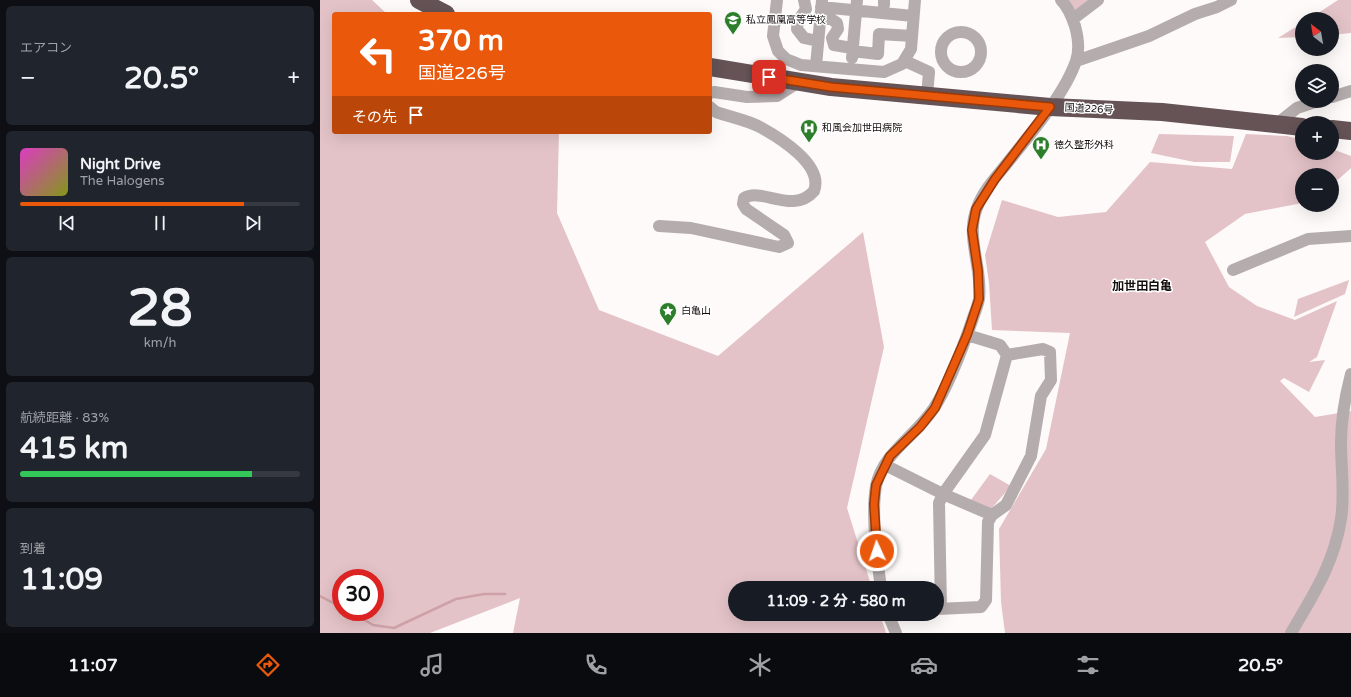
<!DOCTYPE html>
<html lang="ja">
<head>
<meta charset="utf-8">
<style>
	body { margin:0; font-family:"Varela Round","Noto Sans JP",sans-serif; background:#20242c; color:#f1f3f6; height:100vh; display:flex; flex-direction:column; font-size:15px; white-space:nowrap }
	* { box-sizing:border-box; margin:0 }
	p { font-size:13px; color:#9ea1a6 }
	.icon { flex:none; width:22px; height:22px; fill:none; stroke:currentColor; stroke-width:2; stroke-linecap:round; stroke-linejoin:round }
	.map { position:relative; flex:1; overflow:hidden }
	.drawer { display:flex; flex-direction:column; gap:6px; padding:6px; background:#0d0f14; width:320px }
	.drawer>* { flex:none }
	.banner { position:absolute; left:12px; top:12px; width:380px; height:122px; border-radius:4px; box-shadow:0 4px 16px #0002; background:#ea580c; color:#fff; overflow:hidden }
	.needle { width:26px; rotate:329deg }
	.controls { position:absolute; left:975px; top:12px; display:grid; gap:8px }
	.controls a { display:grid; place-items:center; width:44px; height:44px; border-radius:50%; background:#171b24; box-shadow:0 4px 16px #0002; font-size:20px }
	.speed { position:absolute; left:12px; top:569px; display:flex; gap:8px; font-size:20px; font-weight:700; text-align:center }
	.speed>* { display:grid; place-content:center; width:52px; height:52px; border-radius:50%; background:#171b24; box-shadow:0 4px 16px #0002; line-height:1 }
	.speed .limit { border:6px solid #d22; background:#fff; color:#111 }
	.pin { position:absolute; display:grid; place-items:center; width:34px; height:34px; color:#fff; margin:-17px; border-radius:8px; box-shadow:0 2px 6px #0006 }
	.me { position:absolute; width:44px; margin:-22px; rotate:357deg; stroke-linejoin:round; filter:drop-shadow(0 0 3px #0008) }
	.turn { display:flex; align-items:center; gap:14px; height:84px; padding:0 20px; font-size:18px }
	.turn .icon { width:52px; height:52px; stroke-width:2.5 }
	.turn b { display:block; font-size:28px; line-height:34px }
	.then { display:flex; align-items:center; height:38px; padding:0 20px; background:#0003; gap:8px; font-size:15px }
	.big { font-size:30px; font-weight:700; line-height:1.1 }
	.drawer .widget { flex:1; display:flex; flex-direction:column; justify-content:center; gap:6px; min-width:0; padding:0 14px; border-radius:6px; background:#20242c }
	.drawer .dial { align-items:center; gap:0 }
	.dial b { font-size:52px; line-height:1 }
	.song { display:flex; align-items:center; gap:12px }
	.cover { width:48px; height:48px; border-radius:6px; background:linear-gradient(135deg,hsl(310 70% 55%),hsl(70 70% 35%)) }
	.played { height:4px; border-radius:2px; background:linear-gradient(90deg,#ea580c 80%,#363941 80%) }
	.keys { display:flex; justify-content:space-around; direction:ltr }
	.heat { display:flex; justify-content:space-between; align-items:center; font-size:22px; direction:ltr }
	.charge { height:6px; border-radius:3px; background:linear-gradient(90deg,#34c759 83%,#363941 0) }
	.trip { position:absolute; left:408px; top:581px; width:216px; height:40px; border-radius:20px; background:#171b24; box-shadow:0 4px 16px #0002; font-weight:700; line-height:40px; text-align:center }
	.menu { display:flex; height:64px; justify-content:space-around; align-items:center; background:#090b0e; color:#9ea1a6 }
	.menu .icon { width:28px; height:28px }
	.menu .current { color:#ea580c }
	.menu b { font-size:18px; color:#f1f3f6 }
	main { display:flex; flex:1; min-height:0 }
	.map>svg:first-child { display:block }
</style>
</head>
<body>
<main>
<section class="drawer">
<div class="widget"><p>エアコン</p>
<div class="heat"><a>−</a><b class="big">20.5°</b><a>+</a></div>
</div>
<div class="widget">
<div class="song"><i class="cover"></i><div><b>Night Drive</b><p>The Halogens</p></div></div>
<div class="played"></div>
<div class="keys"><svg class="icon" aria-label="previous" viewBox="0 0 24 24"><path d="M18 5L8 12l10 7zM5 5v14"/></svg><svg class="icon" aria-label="pause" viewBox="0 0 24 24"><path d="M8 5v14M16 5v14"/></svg><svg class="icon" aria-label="next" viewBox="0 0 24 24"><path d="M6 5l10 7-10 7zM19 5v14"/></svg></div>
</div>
<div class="widget dial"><b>28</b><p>km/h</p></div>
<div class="widget"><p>航続距離 · 83%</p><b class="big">415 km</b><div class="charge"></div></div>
<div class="widget"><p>到着</p><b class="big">11:09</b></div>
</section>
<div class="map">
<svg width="1031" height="633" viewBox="0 0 1031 633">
	<rect width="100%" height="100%" fill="#fefafa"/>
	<path fill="#e3c3c7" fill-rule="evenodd" d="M0,0H52L67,14H14V132H239L237,213L279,310L398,356L543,232L564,347L527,508L552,588H415V614H560L566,633H193L200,598L110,633H0ZM21,578H55V612H21Z
		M747,0H774L755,11Z
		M1018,0H1031V33L1012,35V19H989Z
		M982,23V37L958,38Z
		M839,134L914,136L910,162H874L831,153Z
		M926,134L967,136L982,140V153H1012V149L1031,156V168L1012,185V175H982V203L925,214L885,242L909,287L937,306L975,320L1017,301L997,357L989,362L1005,360L989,392L964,378L960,381L995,417L1031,411V633H685L681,602L679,529L726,449L750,333L672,330L669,283L665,255L682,200L738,217L786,212L830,162L912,169Z
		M1029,280L1025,294L974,317L978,299Z
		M670,474L691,486L671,509L651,500Z"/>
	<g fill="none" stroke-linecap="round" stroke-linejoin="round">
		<path stroke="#cda1a7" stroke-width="2.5" d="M0,596L21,607
			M31,612L53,625L74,628L136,599L164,594H185"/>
		<path stroke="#b5acad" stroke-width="12" d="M457,0L453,36L458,51L466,59L481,65L564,72L582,64L591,49L595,0
			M484,0L486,9L478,21L477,29L484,38L498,41
			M564,5V0
			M501,7L593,16
			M500,18L511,19L517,23L518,29L512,38L514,45L532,48
			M753,19L778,0
			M621 52a20 20 0 1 1 40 0a20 20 0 1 1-40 0Z
			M532,51L558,54L559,34L592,36
			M532,58L537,0
			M585,61L609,72L607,96
			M756,61L829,36L875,14L897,7L911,0
			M496,66L502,0
			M390,93L394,92L427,97L457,96L479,82
			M1012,97L1031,91
			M958,123L977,108L998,101
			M339,226L371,228L459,247L468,243L464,235L426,209L423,204L424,198C442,187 473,215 494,191C504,165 460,138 440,127C427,120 410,117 396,112L390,107
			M913,270L988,239L1031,236
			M565,465L623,494L672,515
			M561,588C557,559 551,515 556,486C563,452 596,436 614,408C629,385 643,347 652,321C654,314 658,306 659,299C663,268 645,237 657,208C662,193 674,179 684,167C707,138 744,96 756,61C760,50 758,37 755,26C752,17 748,7 741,0
			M621,608L619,503L623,494L665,435L687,355
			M617,609L661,607L666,600L668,522L672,515L686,505L711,456L721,396L731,380L730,352L723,349L687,355L680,345L647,335
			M568,614L576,633
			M971,633C993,595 1014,564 1021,519C1025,494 1021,469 1021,443C1021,420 1025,397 1031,374"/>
		<path stroke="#655356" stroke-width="18" d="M99,0L126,14
			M390,67L511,87L730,107L842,112L982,127
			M1012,129L1031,131"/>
	</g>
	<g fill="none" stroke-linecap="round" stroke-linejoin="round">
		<defs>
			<path id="route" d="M449,77L511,87L730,107L675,179L656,209L652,230L658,271L659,299L647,335L615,408L600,427L570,456L556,485L554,504L557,551"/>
		</defs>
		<use href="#route" stroke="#983908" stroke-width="10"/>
		<use href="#route" stroke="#ea580c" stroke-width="7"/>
	</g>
	<defs>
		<symbol id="school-pin" viewBox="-11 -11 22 30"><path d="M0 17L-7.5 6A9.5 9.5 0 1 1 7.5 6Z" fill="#2c7e2a" stroke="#fff"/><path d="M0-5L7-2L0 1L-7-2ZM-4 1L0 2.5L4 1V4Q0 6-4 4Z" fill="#fff"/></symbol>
		<symbol id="hospital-pin" viewBox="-11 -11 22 30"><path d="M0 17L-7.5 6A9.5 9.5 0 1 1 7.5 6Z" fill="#2c7e2a" stroke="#fff"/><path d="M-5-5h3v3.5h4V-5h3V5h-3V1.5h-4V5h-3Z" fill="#fff"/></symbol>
		<symbol id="sight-pin" viewBox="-11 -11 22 30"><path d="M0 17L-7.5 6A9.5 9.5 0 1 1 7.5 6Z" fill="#2c7e2a" stroke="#fff"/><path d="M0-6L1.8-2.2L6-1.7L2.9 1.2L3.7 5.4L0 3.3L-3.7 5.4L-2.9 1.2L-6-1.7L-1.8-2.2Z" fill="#fff"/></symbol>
	</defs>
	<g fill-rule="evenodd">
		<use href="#school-pin" x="403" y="10" width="20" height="27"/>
		<use href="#hospital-pin" x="479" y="118" width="20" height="27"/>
		<use href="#hospital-pin" x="711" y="135" width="20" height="27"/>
		<use href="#sight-pin" x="338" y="301" width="20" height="27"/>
	</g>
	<g text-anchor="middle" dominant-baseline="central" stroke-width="3" stroke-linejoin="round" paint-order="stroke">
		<g font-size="10" fill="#130c0d" stroke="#fff" text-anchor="start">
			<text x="426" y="20">私立鳳凰高等学校</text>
			<text x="502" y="128">和風会加世田病院</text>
			<text x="734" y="145">徳久整形外科</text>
			<text x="361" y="311">白亀山</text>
		</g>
		<g font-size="10" fill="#130c0d" stroke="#fff">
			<text transform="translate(769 109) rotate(3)">国道226号</text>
		</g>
		<g font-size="12" font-weight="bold" fill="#130c0d" stroke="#fff">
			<text x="822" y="286">加世田白亀</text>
		</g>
	</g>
</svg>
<div class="controls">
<a><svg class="needle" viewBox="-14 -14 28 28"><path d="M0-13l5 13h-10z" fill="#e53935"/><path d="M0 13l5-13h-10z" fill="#9ea1a6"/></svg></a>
<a><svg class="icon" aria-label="layers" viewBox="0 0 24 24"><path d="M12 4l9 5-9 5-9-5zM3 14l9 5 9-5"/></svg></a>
<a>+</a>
<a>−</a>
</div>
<div class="speed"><div class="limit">30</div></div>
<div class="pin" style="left:449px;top:77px;background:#d93025"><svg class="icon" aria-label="arrive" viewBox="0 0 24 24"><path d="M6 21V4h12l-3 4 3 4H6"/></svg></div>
<svg class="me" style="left:557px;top:551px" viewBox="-20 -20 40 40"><circle r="17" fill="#ea580c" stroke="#fff" stroke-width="3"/><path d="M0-11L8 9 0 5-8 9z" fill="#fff"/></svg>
<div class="trip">11:09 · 2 分 · 580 m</div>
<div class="banner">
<div class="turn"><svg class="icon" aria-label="left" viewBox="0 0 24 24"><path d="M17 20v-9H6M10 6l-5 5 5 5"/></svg><div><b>370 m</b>国道226号</div></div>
<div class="then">その先<svg class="icon" aria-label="arrive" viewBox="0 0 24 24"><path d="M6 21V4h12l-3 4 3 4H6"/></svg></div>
</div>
</div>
</main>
<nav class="menu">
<b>11:07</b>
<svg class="icon current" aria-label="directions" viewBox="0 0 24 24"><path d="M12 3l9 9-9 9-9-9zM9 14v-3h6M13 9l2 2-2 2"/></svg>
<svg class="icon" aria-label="music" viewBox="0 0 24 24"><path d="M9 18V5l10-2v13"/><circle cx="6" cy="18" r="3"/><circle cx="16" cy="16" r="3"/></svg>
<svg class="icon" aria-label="phone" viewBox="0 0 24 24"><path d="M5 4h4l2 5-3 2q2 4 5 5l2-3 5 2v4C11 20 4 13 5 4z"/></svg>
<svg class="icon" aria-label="climate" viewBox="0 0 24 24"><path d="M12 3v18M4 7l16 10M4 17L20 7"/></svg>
<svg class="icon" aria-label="car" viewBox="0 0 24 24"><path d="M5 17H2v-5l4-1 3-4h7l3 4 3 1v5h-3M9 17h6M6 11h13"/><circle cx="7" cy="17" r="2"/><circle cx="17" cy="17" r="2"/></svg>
<svg class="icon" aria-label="filters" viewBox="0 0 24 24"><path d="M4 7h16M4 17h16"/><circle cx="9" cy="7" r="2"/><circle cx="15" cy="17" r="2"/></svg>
<b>20.5°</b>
</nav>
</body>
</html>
